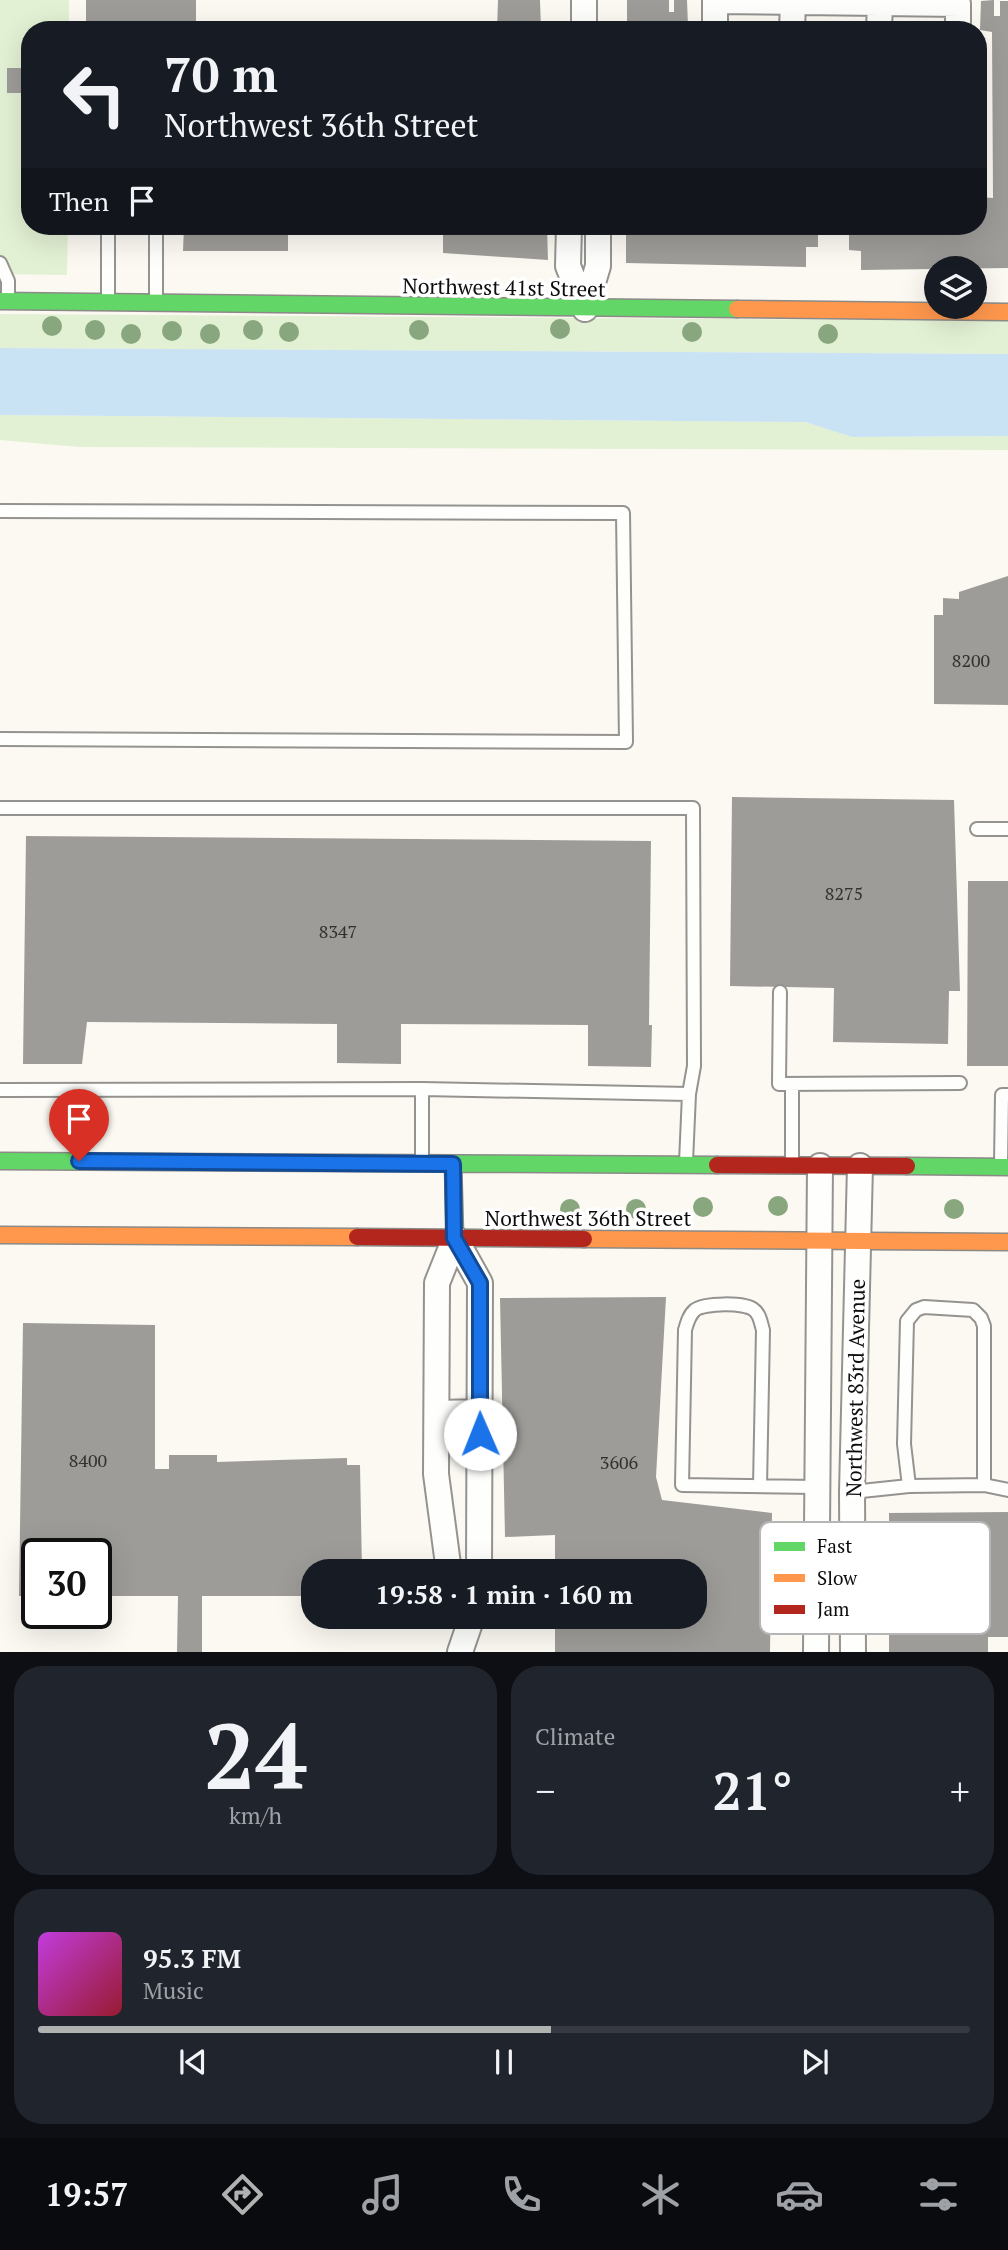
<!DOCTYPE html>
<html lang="en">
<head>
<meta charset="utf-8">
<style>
	body { margin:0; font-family:"PT Serif",serif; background:#20242c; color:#f1f3f6; height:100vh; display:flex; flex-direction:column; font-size:26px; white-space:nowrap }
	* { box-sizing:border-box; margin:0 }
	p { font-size:23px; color:#9ea1a6 }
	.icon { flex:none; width:38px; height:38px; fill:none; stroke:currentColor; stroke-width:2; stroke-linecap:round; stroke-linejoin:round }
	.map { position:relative; height:1652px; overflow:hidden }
	.details { display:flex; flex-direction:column; gap:14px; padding:14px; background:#0d0f14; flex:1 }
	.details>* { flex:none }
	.guide { position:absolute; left:21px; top:21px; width:966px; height:214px; border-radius:28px; box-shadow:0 7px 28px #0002; background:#171b24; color:#f1f3f6; overflow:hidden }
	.buttons { position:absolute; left:924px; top:256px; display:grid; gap:14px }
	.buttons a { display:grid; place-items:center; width:63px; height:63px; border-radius:50%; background:#171b24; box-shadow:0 7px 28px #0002; font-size:35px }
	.speed { position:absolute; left:21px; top:1538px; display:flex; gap:14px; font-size:35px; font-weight:700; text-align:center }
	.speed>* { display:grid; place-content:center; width:91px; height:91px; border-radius:50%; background:#171b24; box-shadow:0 7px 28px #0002; line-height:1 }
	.speed .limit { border:4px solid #111; border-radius:10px; background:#fff; color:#111 }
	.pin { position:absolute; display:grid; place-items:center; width:60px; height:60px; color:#fff; margin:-72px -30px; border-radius:50% 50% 50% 0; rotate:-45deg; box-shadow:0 0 7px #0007 }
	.pin .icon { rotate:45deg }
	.me { position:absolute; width:77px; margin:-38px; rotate:359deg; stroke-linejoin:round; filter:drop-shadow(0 0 5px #0008) }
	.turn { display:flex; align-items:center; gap:24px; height:147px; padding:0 28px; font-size:32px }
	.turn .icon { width:91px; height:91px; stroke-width:2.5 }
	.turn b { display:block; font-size:49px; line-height:60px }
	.then { display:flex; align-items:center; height:66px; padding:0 28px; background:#0003; gap:14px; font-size:26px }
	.big { font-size:52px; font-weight:600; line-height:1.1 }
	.details .tile { flex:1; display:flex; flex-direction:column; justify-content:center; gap:10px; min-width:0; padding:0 24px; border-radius:28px; background:#20242c }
	.details .dial { align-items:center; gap:0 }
	.dial b { font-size:91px; line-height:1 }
	.song { display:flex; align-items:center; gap:21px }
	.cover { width:84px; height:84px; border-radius:10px; background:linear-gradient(135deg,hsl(290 70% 55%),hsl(350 70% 35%)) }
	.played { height:7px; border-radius:4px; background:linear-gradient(90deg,#b0b1b1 55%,#363941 55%) }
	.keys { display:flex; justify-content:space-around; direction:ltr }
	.heat { display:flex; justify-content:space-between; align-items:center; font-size:38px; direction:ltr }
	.details .tiles { flex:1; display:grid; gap:14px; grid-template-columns:1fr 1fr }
	.tile:last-child { grid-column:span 2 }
	.trip { position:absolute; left:301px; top:1559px; width:406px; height:70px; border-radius:28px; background:#171b24; box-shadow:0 7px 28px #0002; font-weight:600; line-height:70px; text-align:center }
	.tab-bar { display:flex; height:112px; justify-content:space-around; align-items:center; background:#090b0e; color:#9ea1a6 }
	.tab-bar .icon { width:49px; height:49px }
	.tab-bar .current { color:#b0b1b1 }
	.tab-bar b { font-size:32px; color:#f1f3f6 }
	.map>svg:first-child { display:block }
</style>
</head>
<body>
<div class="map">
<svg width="1008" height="1652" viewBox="0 0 1008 1652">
	<rect width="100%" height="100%" fill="#fbf9f2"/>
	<path fill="#e2f0d3" d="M0,0H69V30H30V226H68L67,275L0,274Z
		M0,314L1008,321V354L0,348Z
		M0,415L805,422L852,437L1008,436V450L80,447L0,440Z"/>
	<path fill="#c9e2f4" d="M0,348L1008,354V436L852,437L805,422L0,415Z"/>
	<path fill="#9e9c98" d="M86,0H196V30H86Z
		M498,0H540L541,30H497Z
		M627,0H669V12H674V0H687L688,26L676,28V30H627Z
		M994,0V16H1000V1H1008V268L861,270V251L849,250V226H978V197L993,198L992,32L980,30L981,1Z
		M7,68H30V93H7Z
		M184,226H288V251H183Z
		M443,226H547L548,260L443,253Z
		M626,226H818V247H806V267L626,263Z
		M1008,576V705L934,704V615H943V598L959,599V592Z
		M732,797L954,800L960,991H949L948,1044L833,1042L834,988L730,986Z
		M26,836L651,841L649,1025H652L651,1067L588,1066V1025L401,1024V1064L337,1063V1024L87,1022L82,1064H23Z
		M968,881H1008V1066H967Z
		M666,1297L656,1477L662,1500L772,1513L770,1652H555V1617H695V1572H555V1535L505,1537L500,1298Z
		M23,1323L155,1325V1469H169V1455H217V1462L347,1458V1465H360L362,1572H313V1596H202V1652H177L178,1596H96V1554H37V1596H19Z
		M1008,1512V1637H988V1652H889V1513Z"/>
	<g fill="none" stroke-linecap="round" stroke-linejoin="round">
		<defs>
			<path id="lane" d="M108,226V299
				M156,226V299
				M0,263L8,281V298
				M0,511L623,513L626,742L0,739
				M0,808H693L694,1066L689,1094L686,1162
				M977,829H1008
				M780,992L779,1084L960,1083
				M0,1090L422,1089L689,1094
				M422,1159V1089
				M792,1162V1084
				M1001,1163L1002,1095H1008
				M984,1485L1008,1490
				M760,1486L763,1330C761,1324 760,1314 754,1310C745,1302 704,1303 695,1310C689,1315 687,1323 685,1330L682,1485L817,1487
				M852,1492L909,1486L984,1485V1326L981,1318L973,1310L924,1307L916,1310L907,1321L904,1444L909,1486"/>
			<path id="street" d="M584,0V30
				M715,30V1L958,4V30
				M792,30L793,2
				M879,30L880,3
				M569,226L568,266L585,309
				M585,309L598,266V226
				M455,1238L480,1283L479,1572
				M437,1413L480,1412
				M449,1572L436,1474L437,1283L455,1238
				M460,1652L472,1617
				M816,1652L820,1166
				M853,1652L852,1492L860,1166"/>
			<path id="fast" d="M0,301L737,309
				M0,1161L717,1165
				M453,1164L455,1238
				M907,1166L1008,1167"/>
			<path id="slow" d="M737,309L1008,312
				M0,1235L357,1237
				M584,1239L1008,1242"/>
			<path id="jam" d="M717,1165L907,1166
				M357,1237L584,1239"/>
		</defs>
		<use href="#lane" stroke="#949390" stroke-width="16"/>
		<use href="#street" stroke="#949390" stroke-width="28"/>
		<use href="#fast" stroke="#8b8a87" stroke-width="19"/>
		<use href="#slow" stroke="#8b8a87" stroke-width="19"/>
		<use href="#jam" stroke="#8b8a87" stroke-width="19"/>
		<use href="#lane" stroke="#fefefd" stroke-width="12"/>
		<use href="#street" stroke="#fefefd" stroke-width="24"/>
		<use href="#fast" stroke="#63d668" stroke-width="16"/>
		<use href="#slow" stroke="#ff974d" stroke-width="16"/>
		<use href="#jam" stroke="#b3261e" stroke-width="16"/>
	</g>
	<g fill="#88a77e">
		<circle cx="52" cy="326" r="10"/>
		<circle cx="560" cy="329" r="10"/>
		<circle cx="95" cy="330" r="10"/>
		<circle cx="253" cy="330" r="10"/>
		<circle cx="419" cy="330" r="10"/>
		<circle cx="172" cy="331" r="10"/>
		<circle cx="289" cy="332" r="10"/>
		<circle cx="692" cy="332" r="10"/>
		<circle cx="131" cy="334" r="10"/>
		<circle cx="210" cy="334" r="10"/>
		<circle cx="828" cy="334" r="10"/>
		<circle cx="778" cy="1206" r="10"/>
		<circle cx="703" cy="1207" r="10"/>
		<circle cx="570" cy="1209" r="10"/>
		<circle cx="636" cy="1209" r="10"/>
		<circle cx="954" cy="1209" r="10"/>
	</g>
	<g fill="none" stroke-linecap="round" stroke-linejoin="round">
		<defs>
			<path id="route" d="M79,1161L453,1164L454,1238L480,1283V1434"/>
		</defs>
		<use href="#route" stroke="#114b97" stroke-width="18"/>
		<use href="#route" stroke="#1a73e8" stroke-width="12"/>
	</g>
	<g text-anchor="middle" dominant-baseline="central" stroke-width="7" stroke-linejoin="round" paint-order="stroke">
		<g font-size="18" fill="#313130">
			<text x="971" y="660">8200</text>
			<text x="844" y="893">8275</text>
			<text x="338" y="931">8347</text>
			<text x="88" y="1460">8400</text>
			<text x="619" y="1462">3606</text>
		</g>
		<g font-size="21" fill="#0d0d0d" stroke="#fff">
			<text transform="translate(504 287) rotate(1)">Northwest 41st Street</text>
			<text x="588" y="1218">Northwest 36th Street</text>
			<text transform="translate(855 1388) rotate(-89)">Northwest 83rd Avenue</text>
		</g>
	</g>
	<rect x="760" y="1522" width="230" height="112" rx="10" fill="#fff" stroke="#b6b6b6" stroke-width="2"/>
	<rect x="774" y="1542" width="31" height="9" fill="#63d668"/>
	<rect x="774" y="1574" width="31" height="8" fill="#ff974d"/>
	<rect x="774" y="1605" width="31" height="9" fill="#b3261e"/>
	<g font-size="19" fill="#0d0d0d">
		<text x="817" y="1553">Fast</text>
		<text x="817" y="1585">Slow</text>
		<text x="817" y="1616">Jam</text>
	</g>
</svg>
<div class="buttons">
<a><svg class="icon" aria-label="layers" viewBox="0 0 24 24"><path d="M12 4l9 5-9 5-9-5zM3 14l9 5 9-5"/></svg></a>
</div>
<div class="speed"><div class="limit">30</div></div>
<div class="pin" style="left:79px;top:1161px;background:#d93025"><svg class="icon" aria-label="arrive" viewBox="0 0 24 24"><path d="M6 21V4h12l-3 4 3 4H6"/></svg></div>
<svg class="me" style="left:480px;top:1434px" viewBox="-20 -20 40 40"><circle r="19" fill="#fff"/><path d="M0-13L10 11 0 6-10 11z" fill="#1a73e8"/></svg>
<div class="trip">19:58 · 1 min · 160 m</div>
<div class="guide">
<div class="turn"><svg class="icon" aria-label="left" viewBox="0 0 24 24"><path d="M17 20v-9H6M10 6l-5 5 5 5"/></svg><div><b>70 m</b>Northwest 36th Street</div></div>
<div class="then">Then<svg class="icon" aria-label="arrive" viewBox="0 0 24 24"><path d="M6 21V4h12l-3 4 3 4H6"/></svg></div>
</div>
</div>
<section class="details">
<div class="tiles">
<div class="tile dial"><b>24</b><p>km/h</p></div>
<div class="tile"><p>Climate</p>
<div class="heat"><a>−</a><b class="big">21°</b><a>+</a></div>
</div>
<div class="tile">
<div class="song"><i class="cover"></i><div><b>95.3 FM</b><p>Music</p></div></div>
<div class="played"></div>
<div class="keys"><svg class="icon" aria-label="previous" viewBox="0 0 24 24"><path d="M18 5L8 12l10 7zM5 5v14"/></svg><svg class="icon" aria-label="pause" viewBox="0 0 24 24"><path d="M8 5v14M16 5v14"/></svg><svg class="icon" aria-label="next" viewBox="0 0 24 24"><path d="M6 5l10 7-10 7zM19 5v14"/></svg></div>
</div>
</div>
</section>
<nav class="tab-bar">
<b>19:57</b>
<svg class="icon current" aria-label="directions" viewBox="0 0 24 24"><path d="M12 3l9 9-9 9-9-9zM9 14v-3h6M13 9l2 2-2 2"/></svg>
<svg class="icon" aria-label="music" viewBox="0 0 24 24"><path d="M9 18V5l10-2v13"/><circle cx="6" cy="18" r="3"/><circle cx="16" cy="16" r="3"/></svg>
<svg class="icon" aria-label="phone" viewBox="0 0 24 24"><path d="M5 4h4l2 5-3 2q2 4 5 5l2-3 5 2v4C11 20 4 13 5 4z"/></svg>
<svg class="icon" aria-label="climate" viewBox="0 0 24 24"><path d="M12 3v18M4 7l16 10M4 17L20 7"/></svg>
<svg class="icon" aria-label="car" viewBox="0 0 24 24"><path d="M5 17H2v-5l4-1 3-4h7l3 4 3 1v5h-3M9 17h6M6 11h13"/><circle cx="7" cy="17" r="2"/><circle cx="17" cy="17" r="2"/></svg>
<svg class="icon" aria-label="filters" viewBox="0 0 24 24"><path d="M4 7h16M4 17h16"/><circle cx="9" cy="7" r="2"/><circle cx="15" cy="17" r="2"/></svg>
</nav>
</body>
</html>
